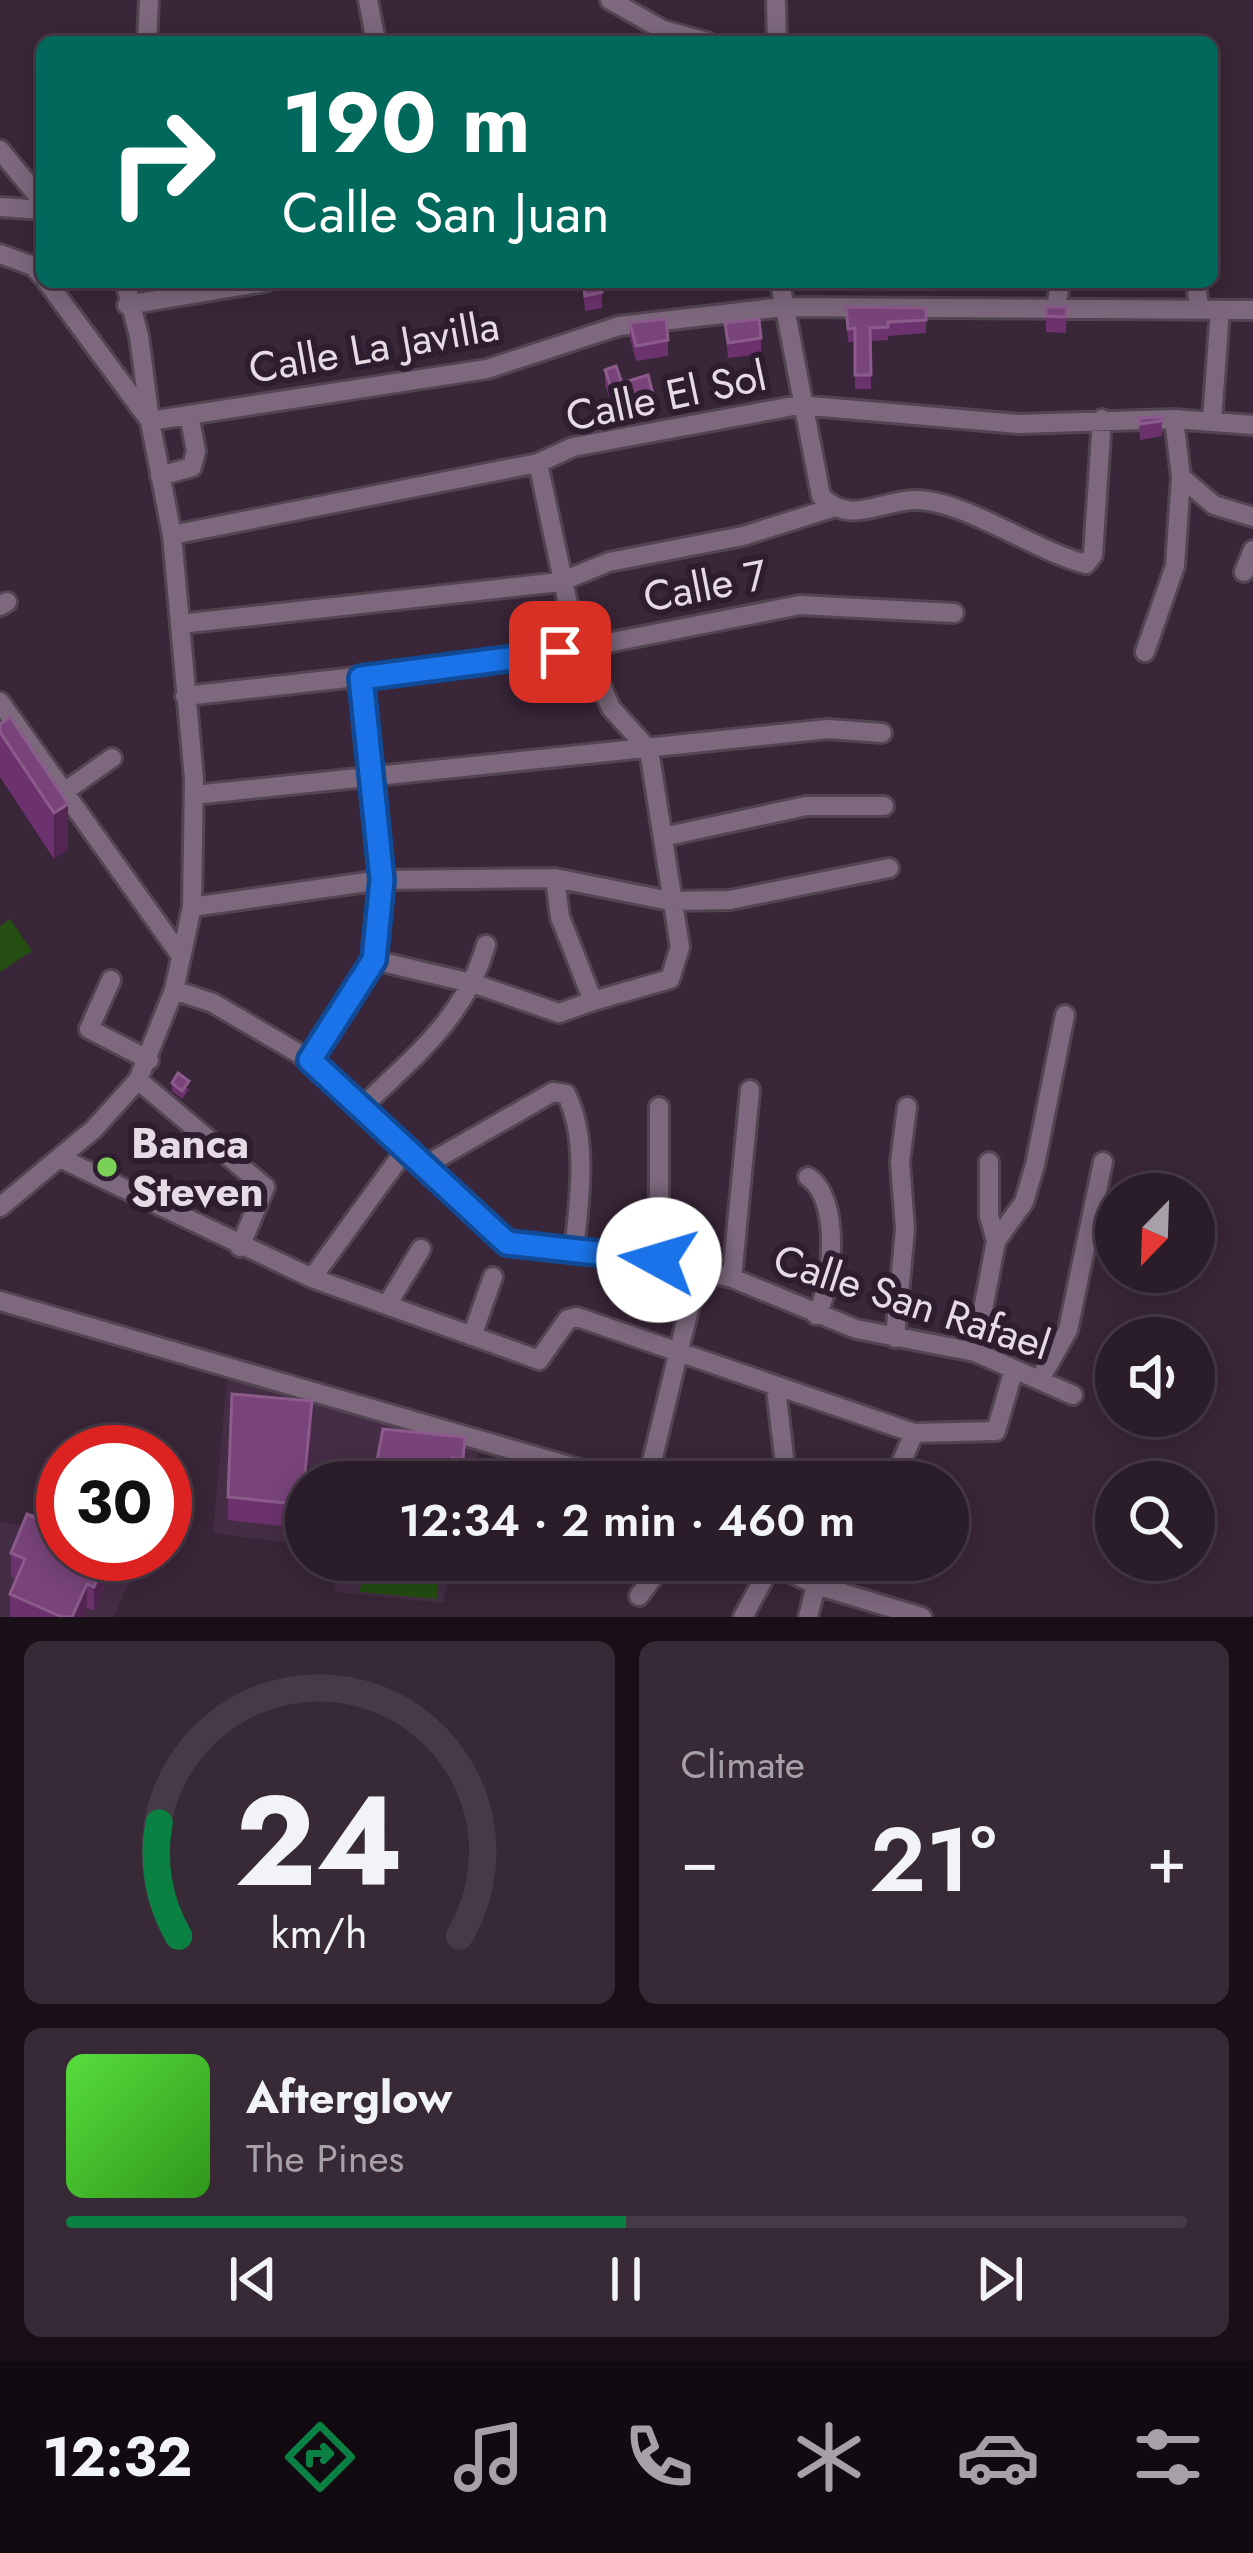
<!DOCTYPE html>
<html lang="en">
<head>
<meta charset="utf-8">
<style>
	body { margin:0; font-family:Jost,sans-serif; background:#372936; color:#f1f3f6; height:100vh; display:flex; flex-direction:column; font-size:45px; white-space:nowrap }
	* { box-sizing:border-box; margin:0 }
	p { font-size:39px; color:#a6a1a8 }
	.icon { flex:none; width:66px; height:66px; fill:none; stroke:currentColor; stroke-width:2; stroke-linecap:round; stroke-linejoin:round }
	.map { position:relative; height:1617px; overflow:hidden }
	.side { display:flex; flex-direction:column; gap:24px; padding:24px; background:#180f17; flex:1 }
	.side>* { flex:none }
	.banner { position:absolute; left:36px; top:36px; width:1182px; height:252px; border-radius:18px; box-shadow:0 6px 30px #0003,0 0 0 3px #473a47; background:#00695c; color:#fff; overflow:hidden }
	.needle { width:78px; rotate:203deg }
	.fabs { position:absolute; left:1095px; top:1173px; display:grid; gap:24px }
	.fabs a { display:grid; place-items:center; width:120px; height:120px; border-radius:50%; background:#2b1c2a; box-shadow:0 6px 30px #0003,0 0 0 3px #473a47; font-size:60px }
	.speed { position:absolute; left:36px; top:1425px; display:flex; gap:24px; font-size:60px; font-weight:700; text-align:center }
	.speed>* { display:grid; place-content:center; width:156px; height:156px; border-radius:50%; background:#2b1c2a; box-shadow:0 6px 30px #0003,0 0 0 3px #473a47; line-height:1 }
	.speed .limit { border:18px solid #d22; background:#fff; color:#111 }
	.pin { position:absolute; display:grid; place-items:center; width:102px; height:102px; color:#fff; margin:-51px; border-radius:24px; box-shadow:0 6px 18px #0006 }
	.me { position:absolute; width:132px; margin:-66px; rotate:276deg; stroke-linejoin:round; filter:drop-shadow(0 0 9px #0008) }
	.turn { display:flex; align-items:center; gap:42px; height:252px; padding:0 48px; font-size:54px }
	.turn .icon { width:156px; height:156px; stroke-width:2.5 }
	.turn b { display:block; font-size:84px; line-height:102px }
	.big { font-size:90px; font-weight:600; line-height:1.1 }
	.side .tile { flex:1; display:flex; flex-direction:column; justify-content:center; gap:18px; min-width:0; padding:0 42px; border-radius:18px; background:#372936 }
	.side .dial { align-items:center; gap:0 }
	.dial svg { height:312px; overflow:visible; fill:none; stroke:#473a47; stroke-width:7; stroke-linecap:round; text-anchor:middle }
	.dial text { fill:#f1f3f6; stroke:none }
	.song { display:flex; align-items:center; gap:36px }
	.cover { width:144px; height:144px; border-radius:18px; background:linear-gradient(135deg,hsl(110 70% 55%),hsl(110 70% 35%)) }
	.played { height:12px; border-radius:6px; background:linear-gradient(90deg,#0b8043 50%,#473a47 50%) }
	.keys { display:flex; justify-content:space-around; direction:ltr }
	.heat { display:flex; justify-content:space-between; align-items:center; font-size:66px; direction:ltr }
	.side .tiles { flex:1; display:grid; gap:24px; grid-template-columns:1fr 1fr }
	.tile:last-child { grid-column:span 2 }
	.trip { position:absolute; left:285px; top:1461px; width:684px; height:120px; border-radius:60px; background:#2b1c2a; box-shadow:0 6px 30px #0003,0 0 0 3px #473a47; font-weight:600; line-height:120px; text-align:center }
	.tabs { display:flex; height:192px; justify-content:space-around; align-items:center; background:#110b11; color:#a6a1a8 }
	.tabs .icon { width:84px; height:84px }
	.tabs .on { color:#0b8043 }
	.tabs b { font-size:54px; color:#f1f3f6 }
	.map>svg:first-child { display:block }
</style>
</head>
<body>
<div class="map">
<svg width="1253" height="1617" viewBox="0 0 1253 1617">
	<rect width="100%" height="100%" fill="#392638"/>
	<path fill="#452e45" d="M227,1379L479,1453L472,1482H306V1545L213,1533Z
		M0,1521L63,1536V1554H118L138,1561L114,1617H0Z
		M337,1560H453L443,1603L335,1592Z"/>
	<path fill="#244e12" d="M10,919L32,951L0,972V926Z
		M363,1560H440L437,1599L360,1592Z"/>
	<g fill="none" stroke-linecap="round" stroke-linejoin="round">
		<defs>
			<path id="minor" d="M368,0L376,42
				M610,0L663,30L707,42
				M776,3L777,42
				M147,42L149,0
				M0,150L42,201
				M0,207L42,210
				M0,254L33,266L42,276
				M125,282L139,336L150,421L487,369L619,326L783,307L1253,310
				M780,282L821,496C850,527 882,499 918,500C965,501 1037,552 1086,564L1093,555L1102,419
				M1196,282L1199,310
				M127,305L265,282
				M1056,309L1060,282
				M1174,419L1181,477L1214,505L1253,517
				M1212,421L1220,310
				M538,463L571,618L611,708L649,750L680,947L670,979L593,1001
				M160,476L192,467L196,451L189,415
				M172,535L538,463L573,447L799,405L1019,424L1174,419L1253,425
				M1244,572L1253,550
				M0,606L7,602
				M180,624L560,582L609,562L743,536L832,508
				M1145,652L1175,566L1181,477
				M185,696L536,657L800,605L954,613
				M0,702L181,956
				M64,792L112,758
				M194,795L828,729L882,733
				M663,837L806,806H884
				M192,907L381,880L555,878L670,901L730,900L889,868
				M374,960L475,984L559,1013L593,1001L560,917L555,878
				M111,980L89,1029L149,1060
				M174,990L213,1003L310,1060L507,1243L659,1260L732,1278L856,1329L975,1352L1073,1395
				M310,1060L374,960L381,880L361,678
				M138,1080L265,1187L240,1247
				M362,1107C414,1057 466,1016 486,945
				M659,1107V1260
				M60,1158L312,1278L539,1360L568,1319L577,1317L914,1433L996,1431L1014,1369
				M989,1162V1216L996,1241
				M424,1166L553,1092L566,1094C589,1139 579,1202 574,1251
				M808,1177C841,1198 834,1285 816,1315
				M0,1207L94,1129L138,1080L174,990L192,907L194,779L172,535L150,421L47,282
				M312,1278L406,1149
				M732,1278L750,1090
				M0,1301L624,1482
				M387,1305L421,1249
				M472,1336L493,1277
				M895,1338L905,1229L900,1162L907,1107
				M975,1352L996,1241L1024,1202L1035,1165L1065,1015
				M1040,1379L1068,1330L1103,1162
				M776,1389L787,1482
				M647,1482L698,1272
				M893,1482L914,1433
				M765,1560L816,1585L922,1617
				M639,1596L666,1560
				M743,1617L774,1560
				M808,1617L816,1585"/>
		</defs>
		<use href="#minor" stroke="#534452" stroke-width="24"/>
		<use href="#minor" stroke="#7d687d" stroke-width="18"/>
	</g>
	<path fill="#6c326d" d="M582,282L602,292V308L585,311Z
		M846,307L926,308V333L888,336V340L870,341L871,389H855V342H848Z
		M1046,307H1067L1066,333L1046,332Z
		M630,323L668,340V356L636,361L630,338Z
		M725,323L761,338V354L728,358Z
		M605,370L622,383L653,409L616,418L605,385Z
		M1162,417V436L1140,440L1139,418Z
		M0,724L68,804V849L54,859L0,777Z
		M172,1083L189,1089L182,1099L172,1091Z
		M312,1425L306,1482V1529L228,1520V1497Z
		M465,1437L463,1482H373Z
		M11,1553L110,1554V1571L94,1611L87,1608L83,1617H10V1594L16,1579L11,1577Z"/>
	<path fill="#522552" d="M653,394V409L616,418V402Z
		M68,804V849L54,859V813Z
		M312,1401V1425L307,1482H304Z
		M107,1554H110V1571L94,1611V1587Z
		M87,1584V1608L83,1617H72Z"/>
	<path fill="#79447a" stroke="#8a5b8b" stroke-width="3" d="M583,282H600L602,292L585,296Z
		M846,307L926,308V320L888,322V327L870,328L871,375H855V328L848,329Z
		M1046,307H1067L1066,317L1046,316Z
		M666,319L668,340L636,346L630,323Z
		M759,319L761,338L728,343L725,323Z
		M616,366L622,383L648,375L653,394L616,402L605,370Z
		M1162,417V421L1140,424L1139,418Z
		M10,717L68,804L54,813L0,732V724Z
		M178,1073L189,1081L182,1091L172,1083Z
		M232,1394L312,1401L304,1482H306V1505L228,1497Z
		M383,1429L465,1437L463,1459L452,1458L450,1482H373Z
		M27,1514L63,1528V1554H107L94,1587L87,1584L72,1617H62L10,1594L25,1559L11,1553Z"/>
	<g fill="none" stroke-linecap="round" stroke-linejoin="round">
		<defs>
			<path id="route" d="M560,652L361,678L382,880L374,960L310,1060L507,1243L659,1260"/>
		</defs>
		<use href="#route" stroke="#114b97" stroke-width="30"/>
		<use href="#route" stroke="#1a73e8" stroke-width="21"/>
	</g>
	<circle fill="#79d157" stroke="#2e1d2e" stroke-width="4.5" cx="107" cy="1167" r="12"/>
	<g text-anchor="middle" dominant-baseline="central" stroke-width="12" stroke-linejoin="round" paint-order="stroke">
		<g font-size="42" fill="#e6dae5" stroke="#2e1d2e">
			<text transform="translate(374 347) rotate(-10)">Calle La Javilla</text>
			<text transform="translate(666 396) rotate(-12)">Calle El Sol</text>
			<text transform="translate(705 586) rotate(-11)">Calle 7</text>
			<text transform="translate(912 1302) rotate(18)">Calle San Rafael</text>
		</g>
		<g font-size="42" font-weight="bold" fill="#e6dae5" stroke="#2e1d2e" text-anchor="start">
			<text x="131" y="1143">Banca<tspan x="131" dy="48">Steven</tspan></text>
		</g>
	</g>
</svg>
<div class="fabs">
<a><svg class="needle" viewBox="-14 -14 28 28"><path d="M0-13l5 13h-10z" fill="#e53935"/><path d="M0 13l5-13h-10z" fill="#a6a1a8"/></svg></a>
<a><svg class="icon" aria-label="sound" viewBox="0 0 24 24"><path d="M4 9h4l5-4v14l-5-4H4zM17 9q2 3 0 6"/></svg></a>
<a><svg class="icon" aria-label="search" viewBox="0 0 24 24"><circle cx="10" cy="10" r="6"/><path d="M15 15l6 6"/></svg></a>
</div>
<div class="speed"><div class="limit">30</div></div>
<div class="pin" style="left:560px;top:652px;background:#d93025"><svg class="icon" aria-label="arrive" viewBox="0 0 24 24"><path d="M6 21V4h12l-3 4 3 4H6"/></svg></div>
<svg class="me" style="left:659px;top:1260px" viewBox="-20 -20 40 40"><circle r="19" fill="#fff"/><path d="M0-13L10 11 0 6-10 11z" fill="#1a73e8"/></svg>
<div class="trip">12:34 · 2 min · 460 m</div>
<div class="banner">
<div class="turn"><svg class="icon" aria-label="right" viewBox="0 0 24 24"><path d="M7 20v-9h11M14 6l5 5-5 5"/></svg><div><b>190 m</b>Calle San Juan</div></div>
</div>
</div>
<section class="side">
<div class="tiles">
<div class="tile dial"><svg viewBox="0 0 100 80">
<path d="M14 69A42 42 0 1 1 86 69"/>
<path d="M14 69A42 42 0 0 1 9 40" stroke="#0b8043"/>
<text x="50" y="56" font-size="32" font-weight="700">24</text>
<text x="50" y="72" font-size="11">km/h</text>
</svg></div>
<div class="tile"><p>Climate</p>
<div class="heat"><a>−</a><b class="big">21°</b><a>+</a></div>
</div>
<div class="tile">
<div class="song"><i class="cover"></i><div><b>Afterglow</b><p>The Pines</p></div></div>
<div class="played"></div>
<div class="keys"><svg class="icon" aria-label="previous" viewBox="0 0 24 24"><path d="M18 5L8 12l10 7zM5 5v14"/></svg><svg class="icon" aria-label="pause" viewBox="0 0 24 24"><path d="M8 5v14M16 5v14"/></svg><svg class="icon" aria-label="next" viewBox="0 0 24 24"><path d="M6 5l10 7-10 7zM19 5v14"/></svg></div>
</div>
</div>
</section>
<nav class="tabs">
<b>12:32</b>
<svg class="icon on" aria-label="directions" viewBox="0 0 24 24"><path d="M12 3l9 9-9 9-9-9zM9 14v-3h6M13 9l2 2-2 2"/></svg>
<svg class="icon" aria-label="music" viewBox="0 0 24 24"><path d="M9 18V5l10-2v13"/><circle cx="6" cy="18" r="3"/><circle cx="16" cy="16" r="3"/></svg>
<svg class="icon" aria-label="phone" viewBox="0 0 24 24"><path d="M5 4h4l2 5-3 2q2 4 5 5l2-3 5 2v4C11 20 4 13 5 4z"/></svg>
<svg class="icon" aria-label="climate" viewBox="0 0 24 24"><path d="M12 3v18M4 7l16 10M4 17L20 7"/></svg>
<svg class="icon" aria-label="car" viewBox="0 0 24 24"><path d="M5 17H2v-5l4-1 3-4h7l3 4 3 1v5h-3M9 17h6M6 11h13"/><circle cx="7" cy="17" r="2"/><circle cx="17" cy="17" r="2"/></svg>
<svg class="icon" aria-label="filters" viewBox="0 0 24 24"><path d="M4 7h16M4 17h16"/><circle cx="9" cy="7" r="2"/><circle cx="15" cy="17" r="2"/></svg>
</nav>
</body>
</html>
